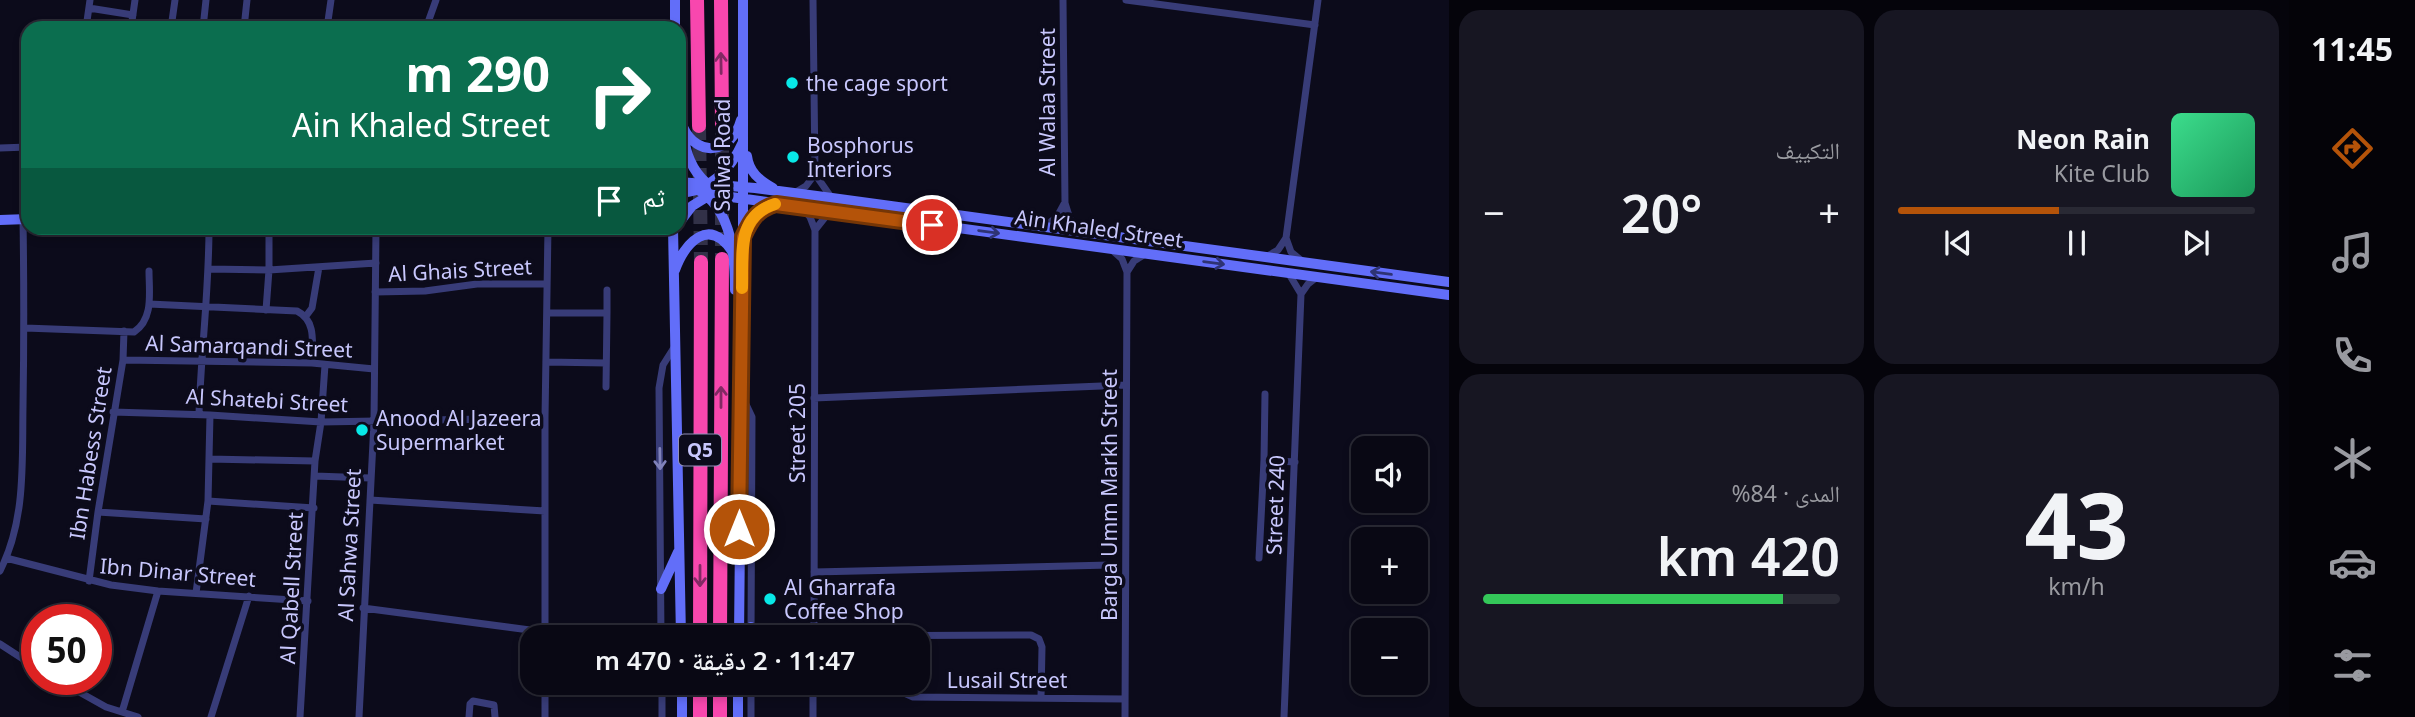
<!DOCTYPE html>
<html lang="ar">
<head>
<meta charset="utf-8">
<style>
	body { margin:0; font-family:"Noto Sans","Noto Naskh Arabic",sans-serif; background:#171622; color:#f1f3f6; direction:rtl; height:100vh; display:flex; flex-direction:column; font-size:26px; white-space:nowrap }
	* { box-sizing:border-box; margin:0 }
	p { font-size:23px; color:#999aa0 }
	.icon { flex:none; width:38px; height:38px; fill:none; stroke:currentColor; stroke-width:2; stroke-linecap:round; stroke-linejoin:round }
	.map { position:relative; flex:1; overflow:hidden; direction:ltr }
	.side { display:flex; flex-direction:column; gap:10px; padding:10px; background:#05040b; width:840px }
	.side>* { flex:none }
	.top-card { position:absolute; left:21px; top:21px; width:665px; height:214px; border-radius:21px; box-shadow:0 4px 10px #0003,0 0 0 2px #292934; direction:rtl; background:#0b6e4f; color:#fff; overflow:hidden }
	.tools { position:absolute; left:1351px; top:436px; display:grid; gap:14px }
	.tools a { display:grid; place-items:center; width:77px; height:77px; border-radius:14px; background:#090814; box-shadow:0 4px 10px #0003,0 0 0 2px #292934; font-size:35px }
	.speed { position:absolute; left:21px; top:604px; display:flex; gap:14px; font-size:35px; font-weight:700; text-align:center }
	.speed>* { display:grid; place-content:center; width:91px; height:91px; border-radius:50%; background:#090814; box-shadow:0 4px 10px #0003,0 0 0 2px #292934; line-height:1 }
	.speed .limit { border:10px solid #d22; background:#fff; color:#111 }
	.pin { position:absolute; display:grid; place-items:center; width:60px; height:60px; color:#fff; margin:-30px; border:4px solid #fff; border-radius:50%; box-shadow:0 2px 7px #0007 }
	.me { position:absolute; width:77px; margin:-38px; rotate:0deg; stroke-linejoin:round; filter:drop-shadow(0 0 5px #0008) }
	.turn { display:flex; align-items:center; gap:24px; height:147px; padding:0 21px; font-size:32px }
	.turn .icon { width:91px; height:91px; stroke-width:2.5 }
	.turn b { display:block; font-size:49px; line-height:60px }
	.then { display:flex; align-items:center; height:66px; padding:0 21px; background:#0003; gap:14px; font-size:26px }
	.big { font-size:52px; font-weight:600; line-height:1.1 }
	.side .tile { flex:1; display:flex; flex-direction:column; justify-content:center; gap:10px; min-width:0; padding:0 24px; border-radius:21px; background:#171622 }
	.side .dial { align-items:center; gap:0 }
	.dial b { font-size:91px; line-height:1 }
	.song { display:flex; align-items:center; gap:21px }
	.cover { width:84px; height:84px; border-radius:10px; background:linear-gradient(135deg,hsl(150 70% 55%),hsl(150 70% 35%)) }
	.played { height:7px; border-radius:4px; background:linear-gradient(90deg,#b45309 45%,#292934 45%) }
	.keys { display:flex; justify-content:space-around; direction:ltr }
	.heat { display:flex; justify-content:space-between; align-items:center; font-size:38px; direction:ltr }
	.charge { height:10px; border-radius:5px; background:linear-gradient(90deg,#34c759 84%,#292934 0) }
	.side .tiles { flex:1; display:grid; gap:10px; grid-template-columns:repeat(2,1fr) }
	.trip { position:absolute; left:520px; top:625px; width:410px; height:70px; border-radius:21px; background:#090814; box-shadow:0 4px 10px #0003,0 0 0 2px #292934; font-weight:600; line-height:70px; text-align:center; direction:rtl }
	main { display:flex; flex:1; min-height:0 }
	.dock { display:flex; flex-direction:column; width:126px; justify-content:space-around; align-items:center; background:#040308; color:#999aa0 }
	.dock .icon { width:49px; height:49px }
	.dock .active { color:#b45309 }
	.dock b { font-size:32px; color:#f1f3f6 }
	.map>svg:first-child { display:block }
</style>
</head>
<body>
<main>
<nav class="dock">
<b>11:45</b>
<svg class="icon active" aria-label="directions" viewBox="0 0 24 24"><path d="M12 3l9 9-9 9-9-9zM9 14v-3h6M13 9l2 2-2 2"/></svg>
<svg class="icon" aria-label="music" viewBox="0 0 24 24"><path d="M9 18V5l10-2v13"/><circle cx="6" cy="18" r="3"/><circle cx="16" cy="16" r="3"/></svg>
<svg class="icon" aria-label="phone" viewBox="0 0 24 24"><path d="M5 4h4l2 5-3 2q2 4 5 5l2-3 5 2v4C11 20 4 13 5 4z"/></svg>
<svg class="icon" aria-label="climate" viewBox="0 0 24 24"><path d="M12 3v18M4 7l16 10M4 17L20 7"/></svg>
<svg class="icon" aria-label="car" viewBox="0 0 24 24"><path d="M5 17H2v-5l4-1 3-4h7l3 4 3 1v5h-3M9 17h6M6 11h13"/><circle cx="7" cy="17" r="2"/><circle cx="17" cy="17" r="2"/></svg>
<svg class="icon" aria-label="filters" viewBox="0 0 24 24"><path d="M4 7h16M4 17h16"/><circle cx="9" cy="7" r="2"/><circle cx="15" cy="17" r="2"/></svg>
</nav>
<section class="side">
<div class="tiles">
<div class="tile">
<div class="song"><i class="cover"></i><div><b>Neon Rain</b><p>Kite Club</p></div></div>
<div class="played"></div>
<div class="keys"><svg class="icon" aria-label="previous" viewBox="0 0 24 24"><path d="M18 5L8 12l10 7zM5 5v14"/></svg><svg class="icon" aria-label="pause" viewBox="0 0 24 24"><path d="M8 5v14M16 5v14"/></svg><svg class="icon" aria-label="next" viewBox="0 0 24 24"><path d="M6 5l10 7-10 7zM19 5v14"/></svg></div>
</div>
<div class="tile"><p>التكييف</p>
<div class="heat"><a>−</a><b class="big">20°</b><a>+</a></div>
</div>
<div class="tile dial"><b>43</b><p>km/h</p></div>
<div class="tile"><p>المدى · 84%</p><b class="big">420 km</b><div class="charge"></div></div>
</div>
</section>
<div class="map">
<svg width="1449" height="717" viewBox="0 0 1449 717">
	<rect width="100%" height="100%" fill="#0c0b1b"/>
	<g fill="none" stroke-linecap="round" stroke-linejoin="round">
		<path stroke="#323148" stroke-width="14" stroke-dasharray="14 7" stroke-linecap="butt" d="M699,126L701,262
			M722,127V259"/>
		<path stroke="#383c78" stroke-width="7" d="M813,0L815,174L831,197
			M1063,0L1065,203L1070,219L1081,231
			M1126,0L1315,25
			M89,8L133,15
			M86,28L90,0
			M131,28L135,0
			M171,28L175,0
			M203,28L206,0
			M244,28L247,0
			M327,28L331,0
			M426,28L436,0
			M0,148L28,147
			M796,192L806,186L815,174
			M802,208L810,217L815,230L814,637
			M1045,226L1057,217L1064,204
			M815,230L830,211
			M1286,238L1291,252L1302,261
			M1112,250L1122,259L1127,272L1125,717
			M1266,257L1278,250L1286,238L1318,0
			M209,269L269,270L376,263
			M1127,272L1134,261L1145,254
			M607,290V313
			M375,292L425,291L477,284H547
			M1301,294L1308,284L1317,277
			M149,304L297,311C317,321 312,344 312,363
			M266,310L269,270V228
			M547,313H607L606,387
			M306,316L312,308L319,267
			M25,328L134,332C154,319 149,292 149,271
			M123,360L312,363L374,369
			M546,362L606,363
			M743,398L752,417L751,637
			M814,398L1126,385
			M113,412L210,415L321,422L545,418
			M199,414C201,352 209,290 209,228
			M209,459L315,461
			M1264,460L1265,394
			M315,476L370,478
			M370,500L545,511
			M208,501L314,508
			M98,512L206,519
			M6,558L111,585L158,591L308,601
			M1259,558L1264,460L1295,462
			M0,571C26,520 22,462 23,407C24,344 24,282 23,219
			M814,572L1110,565
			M89,581L98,512L123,360L124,331
			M196,593L208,501L210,415
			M363,608L545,632
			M62,620L64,612
			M814,636L1031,635L1039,639L1042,647L1041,697
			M545,637V418L548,228
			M661,637L659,388L663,365L675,346
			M0,644L37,668
			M56,679L106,707L138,717
			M545,682V717
			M662,682V717
			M897,682L902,692L913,697L1125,699
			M122,712L158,591
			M211,717L249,596
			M300,717L315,461L321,422L325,365
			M359,717L374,422L376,228
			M469,717L470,704L473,701L494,705L495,717
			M751,717V682
			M813,717V682
			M1284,717L1301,294L1289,274"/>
		<path stroke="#626ef9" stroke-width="10" d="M675,0V28
			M679,73C682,83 681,95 681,106C682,146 688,182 731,197L1449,295
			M683,127C698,159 732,153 741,120
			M747,156C749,172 759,180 773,188
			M679,182L755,188L832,198L1449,282
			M688,185C731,201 735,251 735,290
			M679,193C709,192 731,169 743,142
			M0,220L28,219
			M679,223L692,206L713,193
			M673,228L681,637
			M745,235L757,212L773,205
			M675,270C685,243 709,216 732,251
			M661,589L678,552
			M739,637L743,237V0
			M744,637L751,627
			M682,682V717
			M738,717V682"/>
		<path stroke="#f847ae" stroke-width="14" d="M697,0L699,126
			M721,0L722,127
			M700,637L701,262
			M720,637L722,259
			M700,717V682
			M720,717V682"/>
	</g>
	<defs><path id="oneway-shaft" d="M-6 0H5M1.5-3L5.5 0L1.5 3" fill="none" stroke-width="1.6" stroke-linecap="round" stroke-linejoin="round" transform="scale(1.75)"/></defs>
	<g stroke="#822964">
		<use href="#oneway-shaft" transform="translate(721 63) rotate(-91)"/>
		<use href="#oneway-shaft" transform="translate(721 397) rotate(-90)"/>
		<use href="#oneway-shaft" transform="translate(700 576) rotate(90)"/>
	</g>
	<g stroke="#2e3374">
		<use href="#oneway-shaft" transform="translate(989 232) rotate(8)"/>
		<use href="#oneway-shaft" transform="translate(1214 263) rotate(8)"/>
		<use href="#oneway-shaft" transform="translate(1381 273) rotate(-172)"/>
	</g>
	<use stroke="#8082ba" href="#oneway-shaft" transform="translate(660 459) rotate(89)"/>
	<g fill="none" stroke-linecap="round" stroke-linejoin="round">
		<defs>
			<path id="route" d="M739,529L743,237C751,220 756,210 776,204L932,225"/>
		</defs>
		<use href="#route" stroke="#753606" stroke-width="18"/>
		<use href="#route" stroke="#b45309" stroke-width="12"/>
		<path stroke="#f59e0b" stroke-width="12" d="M742,288C743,255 736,216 775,204"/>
	</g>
	<g fill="#08e8e7" stroke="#0c0b1b" stroke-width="2.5">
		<circle cx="792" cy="83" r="7"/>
		<circle cx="793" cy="157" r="7"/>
		<circle cx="362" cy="430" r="7"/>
		<circle cx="770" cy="599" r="7"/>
	</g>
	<g text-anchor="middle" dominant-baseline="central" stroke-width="7" stroke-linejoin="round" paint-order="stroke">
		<rect fill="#0c0b1b" stroke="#908fb9" stroke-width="2" x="679" y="434.5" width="42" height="31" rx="5"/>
		<g font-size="19" font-weight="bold" fill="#c8c7fd">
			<text x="700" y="450">Q5</text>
		</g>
		<g font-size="21" fill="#c8c7fd" stroke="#0c0b1b" text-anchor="start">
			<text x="806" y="83">the cage sport</text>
			<text x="807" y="145">Bosphorus<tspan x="807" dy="24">Interiors</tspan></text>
			<text x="376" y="418">Anood Al Jazeera<tspan x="376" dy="24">Supermarket</tspan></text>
			<text x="784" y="587">Al Gharrafa<tspan x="784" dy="24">Coffee Shop</tspan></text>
		</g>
		<g font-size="21" fill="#c8c7fd" stroke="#0c0b1b">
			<text transform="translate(1047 102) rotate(-90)">Al Walaa Street</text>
			<text transform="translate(722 155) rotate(-90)">Salwa Road</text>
			<text transform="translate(1099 228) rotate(8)">Ain Khaled Street</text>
			<text transform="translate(460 270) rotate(-3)">Al Ghais Street</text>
			<text transform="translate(249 346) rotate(2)">Al Samarqandi Street</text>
			<text transform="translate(267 400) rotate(3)">Al Shatebi Street</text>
			<text transform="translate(797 433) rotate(-90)">Street 205</text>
			<text transform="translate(90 453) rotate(-81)">Ibn Habess Street</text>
			<text transform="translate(1109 495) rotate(-90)">Barga Umm Markh Street</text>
			<text transform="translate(1275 505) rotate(-88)">Street 240</text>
			<text transform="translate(349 545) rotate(-87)">Al Sahwa Street</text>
			<text transform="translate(178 572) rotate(5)">Ibn Dinar Street</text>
			<text transform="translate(291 588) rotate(-87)">Al Qabell Street</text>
			<text x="1007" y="680">Lusail Street</text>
		</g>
	</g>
</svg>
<div class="tools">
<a><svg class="icon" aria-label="sound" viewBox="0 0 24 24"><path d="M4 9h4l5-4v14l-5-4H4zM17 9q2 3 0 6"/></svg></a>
<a>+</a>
<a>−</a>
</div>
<div class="speed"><div class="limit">50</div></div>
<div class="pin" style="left:932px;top:225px;background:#d93025"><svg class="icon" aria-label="arrive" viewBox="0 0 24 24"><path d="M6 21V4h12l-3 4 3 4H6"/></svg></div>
<svg class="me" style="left:739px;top:529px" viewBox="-20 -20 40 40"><circle r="17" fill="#b45309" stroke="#fff" stroke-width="3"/><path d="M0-11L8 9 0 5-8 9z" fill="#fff"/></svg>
<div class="trip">11:47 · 2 دقيقة · 470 m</div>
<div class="top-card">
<div class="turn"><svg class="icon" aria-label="right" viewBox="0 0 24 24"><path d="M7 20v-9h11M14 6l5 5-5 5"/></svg><div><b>290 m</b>Ain Khaled Street</div></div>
<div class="then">ثم<svg class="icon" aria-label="arrive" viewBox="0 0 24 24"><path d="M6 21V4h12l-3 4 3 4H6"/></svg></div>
</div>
</div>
</main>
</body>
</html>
